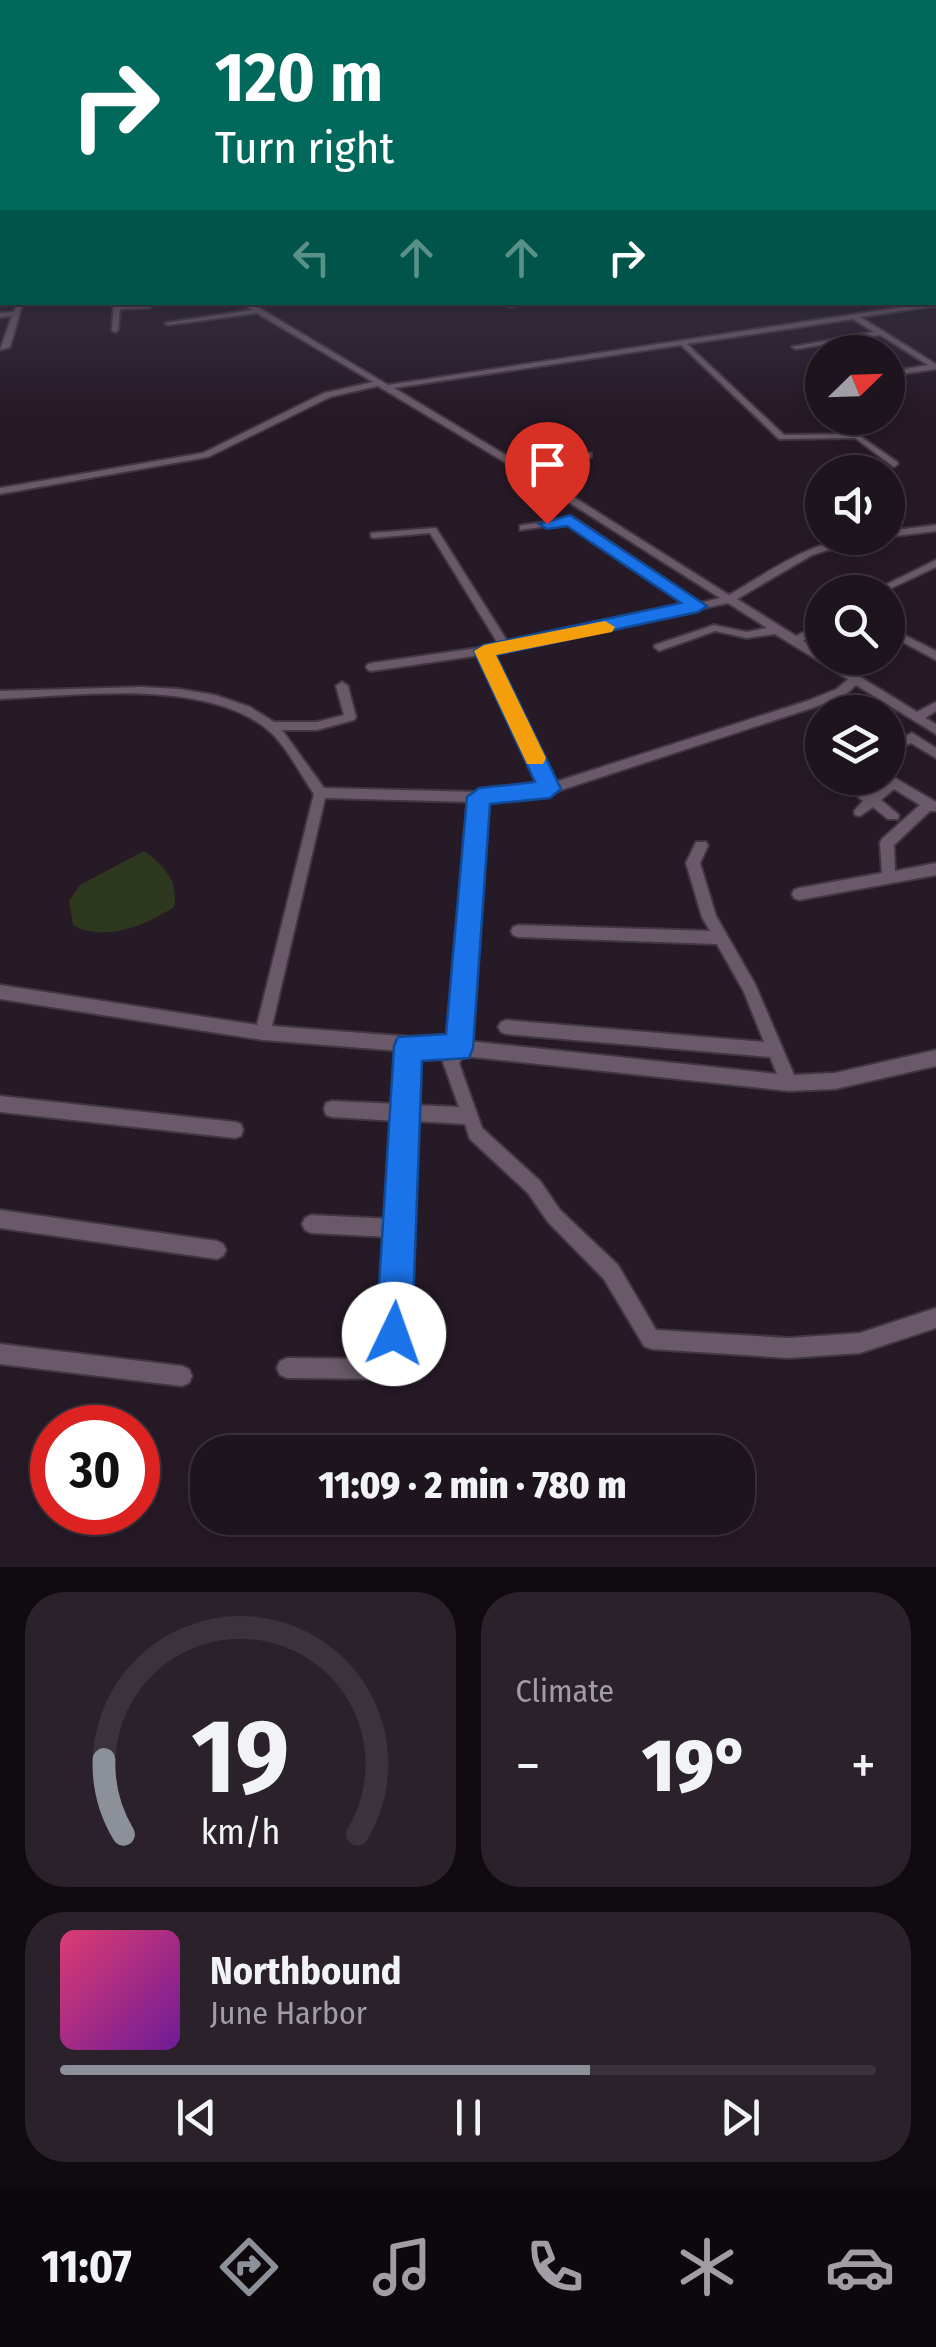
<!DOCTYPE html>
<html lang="en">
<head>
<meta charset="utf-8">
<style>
	body { margin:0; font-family:"Fira Sans Condensed",sans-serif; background:#2a212a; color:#f1f3f6; height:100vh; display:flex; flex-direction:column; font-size:38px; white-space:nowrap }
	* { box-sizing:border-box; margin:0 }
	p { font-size:32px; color:#a09ea4 }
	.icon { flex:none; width:55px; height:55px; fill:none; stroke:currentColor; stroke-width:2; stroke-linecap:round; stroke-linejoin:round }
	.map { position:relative; height:1567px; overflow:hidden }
	.details { display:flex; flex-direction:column; gap:25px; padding:25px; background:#100b10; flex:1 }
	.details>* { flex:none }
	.guide { position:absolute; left:0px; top:0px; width:938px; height:305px; box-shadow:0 5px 15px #0003,0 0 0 2px #3b333b; background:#00695c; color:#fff; overflow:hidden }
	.needle { width:65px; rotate:67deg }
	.tools { position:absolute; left:805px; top:335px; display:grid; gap:20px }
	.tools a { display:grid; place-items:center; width:100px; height:100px; border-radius:50%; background:#1d141d; box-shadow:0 5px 15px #0003,0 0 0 2px #3b333b; font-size:50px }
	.speed { position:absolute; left:30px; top:1405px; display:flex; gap:20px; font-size:50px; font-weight:700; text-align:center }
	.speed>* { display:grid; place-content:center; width:130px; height:130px; border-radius:50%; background:#1d141d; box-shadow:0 5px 15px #0003,0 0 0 2px #3b333b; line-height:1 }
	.speed .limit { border:15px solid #d22; background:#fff; color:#111 }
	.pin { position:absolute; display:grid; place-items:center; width:85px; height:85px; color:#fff; margin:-102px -42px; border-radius:50% 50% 50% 0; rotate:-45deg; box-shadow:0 0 10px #0007 }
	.pin .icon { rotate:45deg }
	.me { position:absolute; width:110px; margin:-55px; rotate:3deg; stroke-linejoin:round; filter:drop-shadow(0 0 8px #0008) }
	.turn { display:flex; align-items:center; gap:35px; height:210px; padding:0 50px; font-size:45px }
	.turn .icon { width:130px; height:130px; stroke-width:2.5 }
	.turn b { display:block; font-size:70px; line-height:85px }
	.lanes { display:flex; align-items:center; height:95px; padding:0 50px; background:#0003; justify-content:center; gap:50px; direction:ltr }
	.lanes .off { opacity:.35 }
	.big { font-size:75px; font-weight:800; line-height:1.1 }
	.details .widget { flex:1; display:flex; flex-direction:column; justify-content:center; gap:15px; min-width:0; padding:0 35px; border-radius:40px; background:#2a212a }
	.details .dial { align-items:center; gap:0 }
	.dial svg { height:260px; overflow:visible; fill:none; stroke:#3b333b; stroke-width:7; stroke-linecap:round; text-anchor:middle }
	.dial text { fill:#f1f3f6; stroke:none }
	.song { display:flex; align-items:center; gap:30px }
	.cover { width:120px; height:120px; border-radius:15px; background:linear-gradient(135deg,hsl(340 70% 55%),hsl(280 70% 35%)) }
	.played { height:10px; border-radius:5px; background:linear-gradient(90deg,#8c9099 65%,#3b333b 65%) }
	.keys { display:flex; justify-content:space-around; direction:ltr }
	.heat { display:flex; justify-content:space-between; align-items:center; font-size:55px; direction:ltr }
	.details .tiles { flex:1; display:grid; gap:25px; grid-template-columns:1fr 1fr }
	.widget:last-child { grid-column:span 2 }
	.trip { position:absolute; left:190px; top:1435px; width:565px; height:100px; border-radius:40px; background:#1d141d; box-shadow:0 5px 15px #0003,0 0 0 2px #3b333b; font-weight:800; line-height:100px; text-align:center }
	.tabs { display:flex; height:160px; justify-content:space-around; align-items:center; background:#0c080c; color:#a09ea4 }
	.tabs .icon { width:70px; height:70px }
	.tabs .current { color:#8c9099 }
	.tabs b { font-size:45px; color:#f1f3f6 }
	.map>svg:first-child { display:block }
</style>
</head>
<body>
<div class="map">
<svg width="936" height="1567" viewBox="0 0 936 1567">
	<rect width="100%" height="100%" fill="#271a27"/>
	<path fill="#2e381e" d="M144,851C164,866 179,881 174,907C146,925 104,943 73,925L69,901L80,885Z"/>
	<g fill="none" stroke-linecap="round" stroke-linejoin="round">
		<defs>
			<path id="street" d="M935,196H936V200H935Z
				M2,200V204L0,205V201Z
				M935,224H936V228H935Z
				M0,227H2V231H0Z
				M935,285H936V290H935Z
				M0,297H2V301H0Z
				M17,302H23L10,347L0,350L12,316L0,317V313L14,312Z
				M114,302H120V305L149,304L152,306L149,308L120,309L118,330L115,332L112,330Z
				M241,302H249L388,385L936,302V306L860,317L936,364V369L888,376V372L928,365L880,335L796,349L792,347L874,332L853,319L687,344L784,435L857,434L897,462L898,464L894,467L855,438L779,439L681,345L394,388L522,465L591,453V457L529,469L729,595C769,572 819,535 866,538L812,555L737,599L796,636L822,623V630L803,641L822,653V658H829L844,667L851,658H861L852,672L917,712L936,702V711L925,718L936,724V734L856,685L845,695L815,707L549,794L485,801L467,1041L777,1074L770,1057L506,1034L501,1032L498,1027L501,1022L506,1020L764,1042L744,992L717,944L518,937L513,935L511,931L513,927L518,925L710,931L702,917L686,863L696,842H706L708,846L700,863L716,916L755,984L794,1075L835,1073L936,1050V1066L835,1089L789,1091L463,1056L459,1063L482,1128L540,1181L560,1210L618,1265L656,1330L789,1338L860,1333L936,1308V1328L860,1353L789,1358L651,1349L644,1346L604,1279L548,1222L528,1193L470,1139L465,1124L413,1121L402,1369L399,1376L392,1379L287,1378L280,1375L277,1368L280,1361L287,1358L383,1359L390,1237L311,1233L305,1230L302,1224L305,1218L311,1215L391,1219L397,1121L332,1117L326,1115L324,1109L326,1103L332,1101L398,1104L401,1051L263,1040L0,999V985L257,1025L314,794C298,771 285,742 263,726C200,679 76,695 0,699V691L141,687L179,689L215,695L250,707L274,722H317L344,715L336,686L342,682L348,686L356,717L354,720L317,730H282L324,788L479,792L541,785L481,655L372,671L368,670L366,667L368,664L372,663L499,645L430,533L374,538L371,537V533L436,528L509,644L690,605L569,523L520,530V526L523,525L574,518L700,603L720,598L518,470L378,386L330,397L208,457L0,494V488L203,453L324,393L373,382L257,313L168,325L165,323L252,310ZM728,603L767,628L747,632L714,625L655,645L654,647L659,651L715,631L747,638L775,634L848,679L837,689L807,701L552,783L491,654ZM325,798L472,802L452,1040L272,1026ZM417,1052L447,1055L443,1062L459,1107L414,1105Z
				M505,302H512L514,306L509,307Z
				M822,362V367H817V363Z
				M936,525V531L888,537V531Z
				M936,560V567L883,592H871Z
				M888,627L936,651V660L888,634Z
				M912,733L936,748V758L911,743L888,754V745Z
				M888,774L936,802V811H930L894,845L895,871L936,863V875L799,900L794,898L792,894L794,890L799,888L882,873L880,843L882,839L920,805L894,789L881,800L899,815L898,819H888L873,807L860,816L855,815L854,811L863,801L846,786L848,783L852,781L872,793L884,783L880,778H888Z
				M0,1096L235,1122L241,1124L243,1130L241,1136L235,1138L0,1112Z
				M0,1210L217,1241L223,1244L226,1250L223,1256L217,1259L0,1228Z
				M0,1344L182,1366L189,1369L192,1376L189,1383L182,1386L0,1364Z"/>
		</defs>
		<use href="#street" stroke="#413740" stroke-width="4"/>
		<use href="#street" fill="#6a5a69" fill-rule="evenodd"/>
	</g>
	<linearGradient id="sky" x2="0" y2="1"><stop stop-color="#150e15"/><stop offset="0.46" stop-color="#413e52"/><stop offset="1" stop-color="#413e52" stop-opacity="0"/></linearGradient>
	<rect width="936" height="411" fill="url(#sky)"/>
	<path fill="#1a73e8" stroke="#114b97" stroke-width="2.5" d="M570,515L707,606L698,612L496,655L561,789L550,798L490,804L473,1048L469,1058L422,1061L412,1334L406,1346L394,1352L382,1346L376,1334L394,1046L398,1037L446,1034L467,797L479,788L535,782L474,651L484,645L681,603L567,526L547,529L539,524Z"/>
	<path fill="#f59e0b" d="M605,621L615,627L612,632L496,655L546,758L543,764H527L474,651L484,645Z"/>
</svg>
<div class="tools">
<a><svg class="needle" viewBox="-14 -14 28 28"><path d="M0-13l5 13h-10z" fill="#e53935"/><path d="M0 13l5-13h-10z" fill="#a09ea4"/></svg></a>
<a><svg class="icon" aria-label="sound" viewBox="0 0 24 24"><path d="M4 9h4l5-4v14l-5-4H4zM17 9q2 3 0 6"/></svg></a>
<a><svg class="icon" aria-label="search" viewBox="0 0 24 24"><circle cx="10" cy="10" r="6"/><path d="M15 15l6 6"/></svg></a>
<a><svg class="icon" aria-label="layers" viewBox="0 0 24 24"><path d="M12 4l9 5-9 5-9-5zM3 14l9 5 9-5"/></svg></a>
</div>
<div class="speed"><div class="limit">30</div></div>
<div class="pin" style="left:547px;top:524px;background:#d93025"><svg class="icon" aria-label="arrive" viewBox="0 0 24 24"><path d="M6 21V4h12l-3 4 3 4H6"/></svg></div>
<svg class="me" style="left:394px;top:1334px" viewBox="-20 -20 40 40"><circle r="19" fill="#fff"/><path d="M0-13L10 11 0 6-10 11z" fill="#1a73e8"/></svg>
<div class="trip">11:09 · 2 min · 780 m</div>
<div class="guide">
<div class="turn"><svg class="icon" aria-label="right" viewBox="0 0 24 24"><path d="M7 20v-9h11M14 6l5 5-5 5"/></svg><div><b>120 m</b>Turn right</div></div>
<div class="lanes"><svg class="icon off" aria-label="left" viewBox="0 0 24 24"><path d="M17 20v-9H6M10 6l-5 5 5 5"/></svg><svg class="icon off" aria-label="ahead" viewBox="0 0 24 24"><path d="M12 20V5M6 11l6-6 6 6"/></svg><svg class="icon off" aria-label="ahead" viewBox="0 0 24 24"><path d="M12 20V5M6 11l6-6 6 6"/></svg><svg class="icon" aria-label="right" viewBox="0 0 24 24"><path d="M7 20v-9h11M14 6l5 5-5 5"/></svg></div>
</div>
</div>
<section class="details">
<div class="tiles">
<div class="widget dial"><svg viewBox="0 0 100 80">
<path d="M14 69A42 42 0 1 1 86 69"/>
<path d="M14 69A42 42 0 0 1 8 46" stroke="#8c9099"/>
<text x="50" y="56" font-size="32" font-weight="700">19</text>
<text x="50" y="72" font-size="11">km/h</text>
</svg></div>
<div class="widget"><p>Climate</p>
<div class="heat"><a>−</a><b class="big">19°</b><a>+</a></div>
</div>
<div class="widget">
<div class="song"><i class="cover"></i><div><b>Northbound</b><p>June Harbor</p></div></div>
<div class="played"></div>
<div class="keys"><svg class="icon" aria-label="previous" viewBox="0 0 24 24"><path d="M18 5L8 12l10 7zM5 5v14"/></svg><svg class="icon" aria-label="pause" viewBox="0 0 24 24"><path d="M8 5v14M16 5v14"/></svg><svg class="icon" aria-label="next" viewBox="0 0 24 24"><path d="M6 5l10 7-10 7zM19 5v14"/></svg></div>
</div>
</div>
</section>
<nav class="tabs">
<b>11:07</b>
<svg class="icon current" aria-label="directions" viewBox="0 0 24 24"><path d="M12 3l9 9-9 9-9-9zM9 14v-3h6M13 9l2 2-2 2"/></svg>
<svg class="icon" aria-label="music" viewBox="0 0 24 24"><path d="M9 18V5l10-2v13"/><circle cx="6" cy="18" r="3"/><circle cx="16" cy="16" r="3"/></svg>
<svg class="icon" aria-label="phone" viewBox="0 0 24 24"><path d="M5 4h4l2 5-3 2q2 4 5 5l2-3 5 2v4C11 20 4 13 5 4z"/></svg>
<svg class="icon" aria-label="climate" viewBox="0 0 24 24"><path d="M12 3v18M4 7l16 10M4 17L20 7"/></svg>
<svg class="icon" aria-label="car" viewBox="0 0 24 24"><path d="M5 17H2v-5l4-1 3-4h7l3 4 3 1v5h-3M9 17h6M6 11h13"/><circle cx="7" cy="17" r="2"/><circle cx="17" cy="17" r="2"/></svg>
</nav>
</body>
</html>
